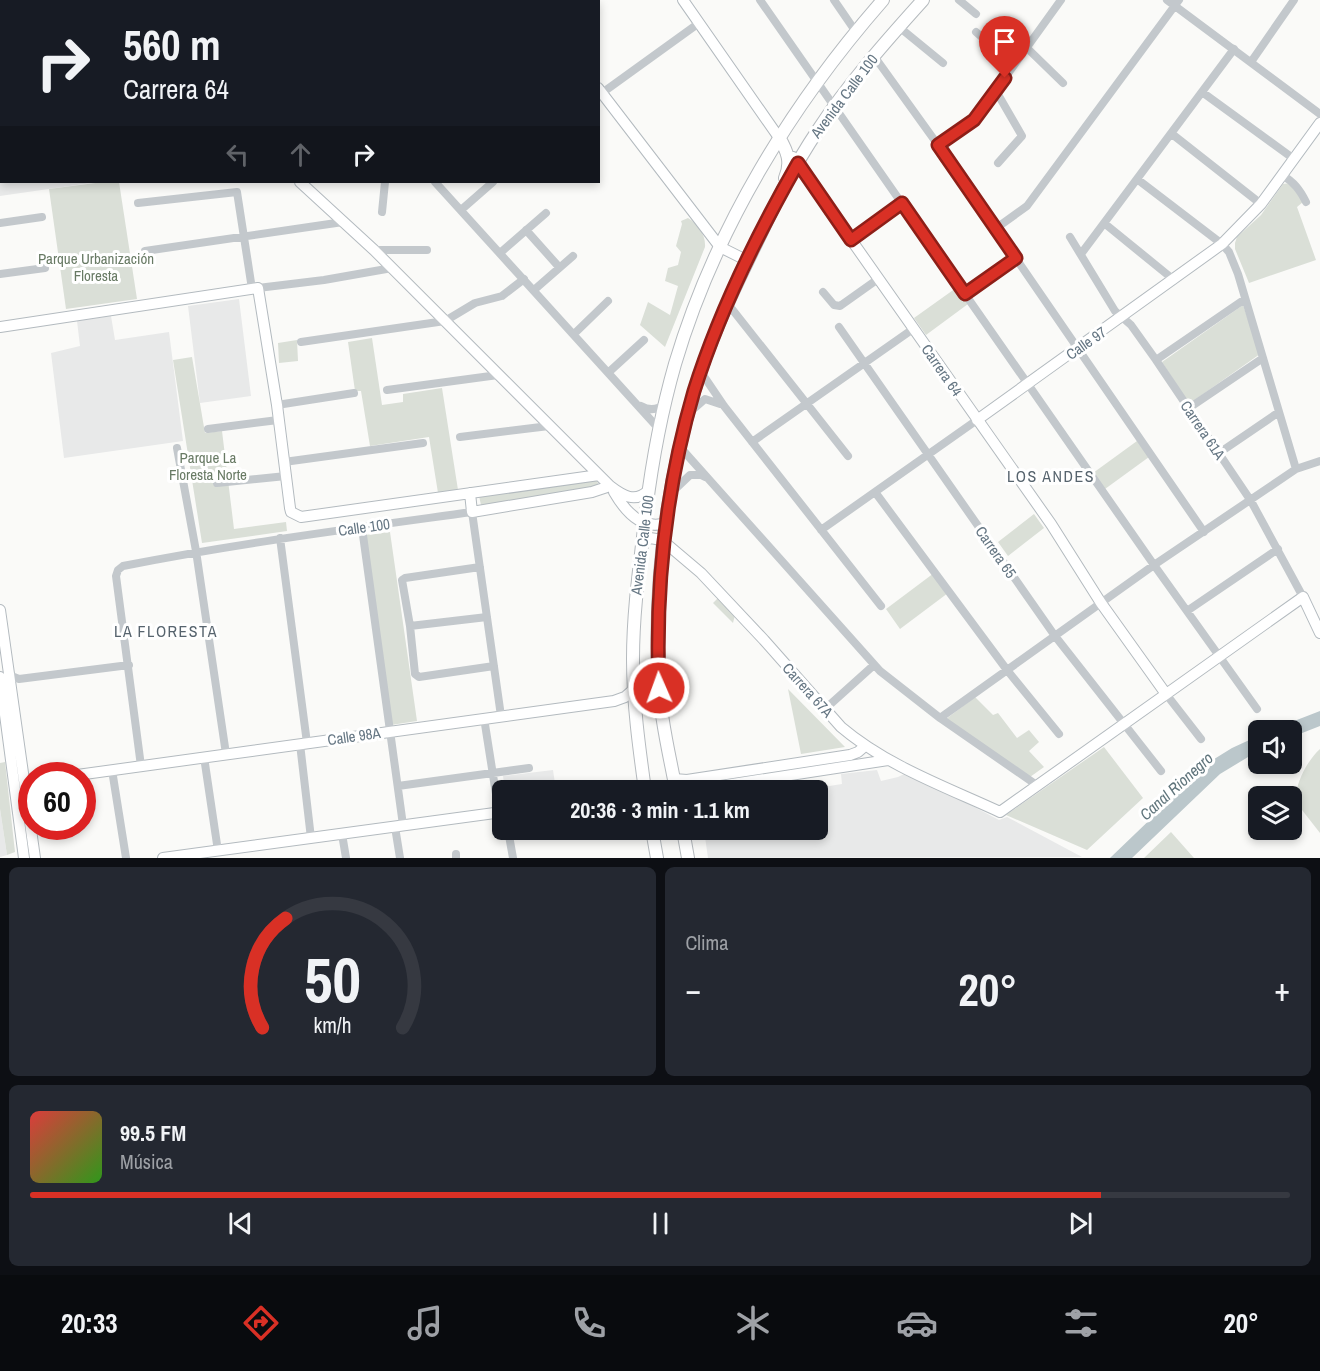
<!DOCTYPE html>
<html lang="es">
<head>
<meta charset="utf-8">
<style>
	body { margin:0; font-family:"Archivo Narrow",sans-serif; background:#242831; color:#f1f3f6; height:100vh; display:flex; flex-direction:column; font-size:22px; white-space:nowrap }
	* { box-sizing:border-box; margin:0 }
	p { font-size:20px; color:#9ea1a6 }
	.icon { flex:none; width:33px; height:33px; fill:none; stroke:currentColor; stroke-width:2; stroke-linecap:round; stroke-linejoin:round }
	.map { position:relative; height:858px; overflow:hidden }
	.drawer { display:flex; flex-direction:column; gap:9px; padding:9px; background:#0d0f14; flex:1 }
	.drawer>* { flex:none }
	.hud { position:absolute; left:0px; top:0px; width:600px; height:183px; box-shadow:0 3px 9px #0003; background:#171b24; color:#f1f3f6; overflow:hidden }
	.controls { position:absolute; left:1248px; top:720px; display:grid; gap:12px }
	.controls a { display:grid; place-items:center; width:54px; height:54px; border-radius:9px; background:#171b24; box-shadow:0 3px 9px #0003; font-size:30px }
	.speed { position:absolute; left:18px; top:762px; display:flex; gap:12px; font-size:30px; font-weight:700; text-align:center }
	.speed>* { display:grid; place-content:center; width:78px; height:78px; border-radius:50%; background:#171b24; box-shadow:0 3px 9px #0003; line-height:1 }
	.speed .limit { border:9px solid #d22; background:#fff; color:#111 }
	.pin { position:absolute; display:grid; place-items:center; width:51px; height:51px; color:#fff; margin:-62px -26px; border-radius:50% 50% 50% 0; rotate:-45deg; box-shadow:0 0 6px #0007 }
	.pin .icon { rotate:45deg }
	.me { position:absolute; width:66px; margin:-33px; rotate:358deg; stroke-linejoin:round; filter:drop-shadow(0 0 4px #0008) }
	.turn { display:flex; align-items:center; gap:21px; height:126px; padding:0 24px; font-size:27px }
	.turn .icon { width:78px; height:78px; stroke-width:2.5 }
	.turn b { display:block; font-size:42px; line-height:51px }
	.lanes { display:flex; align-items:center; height:57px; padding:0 24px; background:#0003; justify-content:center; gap:30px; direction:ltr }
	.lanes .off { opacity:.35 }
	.big { font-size:45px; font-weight:700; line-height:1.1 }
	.drawer .widget { flex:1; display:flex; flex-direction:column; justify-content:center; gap:9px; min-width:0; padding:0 21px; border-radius:9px; background:#242831 }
	.drawer .dial { align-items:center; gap:0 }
	.dial svg { height:156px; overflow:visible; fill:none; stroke:#363941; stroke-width:7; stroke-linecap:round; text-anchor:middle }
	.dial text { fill:#f1f3f6; stroke:none }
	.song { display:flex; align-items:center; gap:18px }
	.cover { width:72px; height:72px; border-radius:9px; background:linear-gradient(135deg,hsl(0 70% 55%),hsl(110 70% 35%)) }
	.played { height:6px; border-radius:3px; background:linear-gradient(90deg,#d93025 85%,#363941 85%) }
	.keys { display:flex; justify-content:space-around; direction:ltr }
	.heat { display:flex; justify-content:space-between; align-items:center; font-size:33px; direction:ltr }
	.drawer .tiles { flex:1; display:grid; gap:9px; grid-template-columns:1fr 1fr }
	.widget:last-child { grid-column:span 2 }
	.trip { position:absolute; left:492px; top:780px; width:336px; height:60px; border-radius:9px; background:#171b24; box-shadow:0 3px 9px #0003; font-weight:700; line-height:60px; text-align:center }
	.dock { display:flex; height:96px; justify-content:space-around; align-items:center; background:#090b0e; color:#9ea1a6 }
	.dock .icon { width:42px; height:42px }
	.dock .current { color:#d93025 }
	.dock b { font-size:27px; color:#f1f3f6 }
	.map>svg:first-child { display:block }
</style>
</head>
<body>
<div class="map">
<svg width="1320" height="858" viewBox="0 0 1320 858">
	<rect width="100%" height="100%" fill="#fafaf8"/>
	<path fill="#e8e9e9" d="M0,0L144,1L2,2V182H97L0,196Z
		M239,299L251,396L200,403L188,306Z
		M111,316L115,340L169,332L183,441L64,458L51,353L80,346L77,321Z
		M553,770L556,790H505L503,776Z
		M877,770L881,781L898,777L908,772L999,820L1007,817L1082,857L708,858L704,830H818V790H804L842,784L841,774Z
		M0,809L7,855L0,857Z"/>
	<path fill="#dadfd7" d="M103,182H119L137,299L66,309L49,189Z
		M1290,183L1303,202L1297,207L1316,260L1249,283L1235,249V243L1237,237L1261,215L1283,184Z
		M688,218C698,224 706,235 705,247L665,347L640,325L648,302L670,315L678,286L665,281L668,268L678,265L681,252L676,246L682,224L681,221Z
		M956,288L968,304L926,335L914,318Z
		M1243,305L1260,354L1189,404L1162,362Z
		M372,338L382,405L403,402V394L442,388L458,490L438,493L429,437L370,446L361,391H355L348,342Z
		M297,340L298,361L279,363L278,343Z
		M192,357L205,433L222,431L234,529L286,522L287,531L202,543L173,360Z
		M1137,441L1149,457L1105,489L1093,473Z
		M597,480L599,488L481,505L479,496Z
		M1034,514L1044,528L1008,556L998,542Z
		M390,532L417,721L391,725L365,535Z
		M934,573L948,593L900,629L886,609Z
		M718,598L735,615L733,623L713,603Z
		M788,689L845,747L801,754Z
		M975,697L993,715L998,713L1017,738L1029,730L1039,742L1029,751L1044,767L1030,777L946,719Z
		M1104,747L1143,798L1087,850L1006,815Z
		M1320,749V833L1295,801C1296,783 1306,762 1320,749Z
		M5,762L15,852L7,855L0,809V763Z
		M1171,832L1194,858H1144Z"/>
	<path fill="#bbc7cb" d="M1320,711V726L1292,737V730H1271Z
		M1258,736V751L1220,774L1132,858H1110L1211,761L1232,748Z"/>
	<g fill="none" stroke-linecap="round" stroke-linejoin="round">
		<defs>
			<path id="secondary" d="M150,0L151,2
				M529,0L530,2
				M683,0L782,142
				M598,88L720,247L748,261
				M793,157L1051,524L1101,603L1166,694
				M300,182L374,250L610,486C623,496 635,503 648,491
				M0,327L258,288L277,405L290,508L291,512L301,517L599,475
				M977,420L1222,244L1261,204L1320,123
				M614,492C625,511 642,531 666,523
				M470,493L472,512L592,492L610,486
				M642,542L650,538L662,540L701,573L764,640L841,727C887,766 946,787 1000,812L1303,597L1320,633
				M0,610L35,858
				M0,677L24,858
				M70,776L614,701L625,697L634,689
				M674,779L687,780L850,755L858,752L865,746
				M694,790L888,760
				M163,858L502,812"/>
			<path id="primary" d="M779,137C787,151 792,162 785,178
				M645,790C639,747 633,703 633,659C633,618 638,578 643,537C649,479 659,420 675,364C715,229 791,105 883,0
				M676,790C670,757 661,722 659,688C653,589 666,487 694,392C709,341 732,293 755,246C774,206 793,167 818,130C848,84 886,41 923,0
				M652,830L657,858
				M683,830L688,858"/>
		</defs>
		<use href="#secondary" stroke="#b3babf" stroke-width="12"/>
		<use href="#primary" stroke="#b5babe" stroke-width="14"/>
		<path stroke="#c3c8cc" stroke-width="8" d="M267,0L268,2
			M409,0L411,2
			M760,0L1154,565L1257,709
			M834,0L856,32
			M959,0L976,14
			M1167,0L1320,114
			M899,27L943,63
			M976,32L1014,65
			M1027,48L1063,83
			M874,56L938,145L1204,532
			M1251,62L1294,0
			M996,91L1022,136L998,163
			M1202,92L1294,159
			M602,93L699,23
			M1172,134L1261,204
			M938,145L976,118L1061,0
			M1282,175C1294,182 1300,190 1306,202
			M1137,179L1222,244L1229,252L1238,274L1296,469
			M435,182L659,429
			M138,203L237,192L252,289
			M461,210L493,182
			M382,212L385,182
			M0,223L42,217
			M1104,223L1174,280
			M995,229L1027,206L1179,0
			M526,230L559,267
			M1070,237L1115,311L1131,325L1156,360L1251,501L1303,597
			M851,240L902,203
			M374,250H427
			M145,251L343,222
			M500,253L546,213
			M1081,254L1234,49
			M0,274L45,268
			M258,288L324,280L392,268
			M534,290L573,256
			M823,292L834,305L840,306L878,279
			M965,294L1016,258
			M728,304L848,456
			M839,327L1055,636L1161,771
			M574,334L608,301
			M301,342L445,321L475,303L502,296L524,279
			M1156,360L1245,299
			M609,372L644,340
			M701,372L724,406L881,606
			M387,390L498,375
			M277,405L354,393
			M641,406C650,411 658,410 665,403
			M1189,408L1263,358
			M690,412L705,399L720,404
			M208,429L278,420
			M460,437L549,426
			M752,442L913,329
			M680,447L880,671L940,718L1038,786
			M177,448L196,551L226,754
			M1219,453L1279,412
			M284,462L423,443
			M217,483L286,476
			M875,492L1007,670L1059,734
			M671,493L690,475H701L705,477
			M362,528L403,825
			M821,530L977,420
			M280,538L307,743
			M480,567L405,578L402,580L410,626L415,674L419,677L494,666
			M1187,611L1278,549
			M410,626L487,617
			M9,675L19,679L129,665
			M1166,694L1201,739
			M825,709L874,665
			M484,718L499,813
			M940,718L1154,565L1296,469L1320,461
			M300,744L311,838
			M204,757L218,851
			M141,766L116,576L118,570L123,566C239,543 356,528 472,512L501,716
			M112,770L126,858
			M398,786L529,768
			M395,827L400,858
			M508,830L513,858
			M342,834L346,858
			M456,854V858"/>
		<use href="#secondary" stroke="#fff" stroke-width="10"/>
		<use href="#primary" stroke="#fff" stroke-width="12"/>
	</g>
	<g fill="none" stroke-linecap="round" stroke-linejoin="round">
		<defs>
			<path id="route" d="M659,688C655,589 666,487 694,391C718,315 758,233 798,163L851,240L902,203L965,294L1016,258L938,145L974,120L1005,78"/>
		</defs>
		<use href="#route" stroke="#8d1f18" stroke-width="15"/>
		<use href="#route" stroke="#d93025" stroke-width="10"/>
	</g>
	<g text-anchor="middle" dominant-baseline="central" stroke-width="6" stroke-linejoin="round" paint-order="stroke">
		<g font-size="15" fill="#657683" stroke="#fff">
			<text transform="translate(844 96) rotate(-53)">Avenida Calle 100</text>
			<text transform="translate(1086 343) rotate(-35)">Calle 97</text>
			<text transform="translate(942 370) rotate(55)">Carrera 64</text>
			<text transform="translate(1203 430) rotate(56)">Carrera 61A</text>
			<text transform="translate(364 527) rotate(-8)">Calle 100</text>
			<text transform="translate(642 545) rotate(-83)">Avenida Calle 100</text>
			<text transform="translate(996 552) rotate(55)">Carrera 65</text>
			<text transform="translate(808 690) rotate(48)">Carrera 67A</text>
			<text transform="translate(354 736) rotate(-8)">Calle 98A</text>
		</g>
		<g font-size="15" fill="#687a64" stroke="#fff">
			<text x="96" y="258">Parque Urbanización<tspan x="96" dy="17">Floresta</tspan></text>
			<text x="208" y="457">Parque La<tspan x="208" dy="17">Floresta Norte</tspan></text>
		</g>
		<g font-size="16" letter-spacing="1.5" fill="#57646e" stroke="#fff">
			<text x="1051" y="476">LOS ANDES</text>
			<text x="166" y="631">LA FLORESTA</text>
		</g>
		<g font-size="16" font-style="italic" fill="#60757c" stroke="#fff">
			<text transform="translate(1176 786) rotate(-42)">Canal Rionegro</text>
		</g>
	</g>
</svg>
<div class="controls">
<a><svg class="icon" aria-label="sound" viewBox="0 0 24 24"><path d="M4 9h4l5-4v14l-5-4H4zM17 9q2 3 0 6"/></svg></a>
<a><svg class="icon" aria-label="layers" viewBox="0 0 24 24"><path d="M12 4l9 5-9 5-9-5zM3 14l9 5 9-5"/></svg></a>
</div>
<div class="speed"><div class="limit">60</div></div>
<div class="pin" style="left:1005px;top:78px;background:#d93025"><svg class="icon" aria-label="arrive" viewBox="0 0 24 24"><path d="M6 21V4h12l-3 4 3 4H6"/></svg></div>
<svg class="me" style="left:659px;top:688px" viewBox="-20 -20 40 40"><circle r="17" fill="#d93025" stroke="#fff" stroke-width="3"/><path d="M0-11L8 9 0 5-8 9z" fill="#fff"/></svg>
<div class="trip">20:36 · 3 min · 1.1 km</div>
<div class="hud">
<div class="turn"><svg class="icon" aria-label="right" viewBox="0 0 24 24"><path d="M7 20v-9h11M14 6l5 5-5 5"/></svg><div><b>560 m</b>Carrera 64</div></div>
<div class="lanes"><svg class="icon off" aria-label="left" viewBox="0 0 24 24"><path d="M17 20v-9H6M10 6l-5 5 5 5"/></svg><svg class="icon off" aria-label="ahead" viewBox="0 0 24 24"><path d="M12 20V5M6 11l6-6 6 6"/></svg><svg class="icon" aria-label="right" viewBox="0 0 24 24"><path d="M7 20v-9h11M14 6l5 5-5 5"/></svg></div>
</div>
</div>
<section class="drawer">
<div class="tiles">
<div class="widget dial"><svg viewBox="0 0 100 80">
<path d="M14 69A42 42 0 1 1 86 69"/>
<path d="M14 69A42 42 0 0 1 26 13" stroke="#d93025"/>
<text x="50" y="56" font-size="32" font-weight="700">50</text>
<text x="50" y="72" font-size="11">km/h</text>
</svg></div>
<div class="widget"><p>Clima</p>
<div class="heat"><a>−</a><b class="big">20°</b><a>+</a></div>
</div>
<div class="widget">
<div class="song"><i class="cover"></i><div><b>99.5 FM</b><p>Música</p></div></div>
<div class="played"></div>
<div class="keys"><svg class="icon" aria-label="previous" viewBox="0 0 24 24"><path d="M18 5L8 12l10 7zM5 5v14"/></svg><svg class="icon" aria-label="pause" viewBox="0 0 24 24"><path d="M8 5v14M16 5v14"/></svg><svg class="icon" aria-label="next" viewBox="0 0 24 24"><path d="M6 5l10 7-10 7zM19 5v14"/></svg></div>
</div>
</div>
</section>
<nav class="dock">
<b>20:33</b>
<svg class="icon current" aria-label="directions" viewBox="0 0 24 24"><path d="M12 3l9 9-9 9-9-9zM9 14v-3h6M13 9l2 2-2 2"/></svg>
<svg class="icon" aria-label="music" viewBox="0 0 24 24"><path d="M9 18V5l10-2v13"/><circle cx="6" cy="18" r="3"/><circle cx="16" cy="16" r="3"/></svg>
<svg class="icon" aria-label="phone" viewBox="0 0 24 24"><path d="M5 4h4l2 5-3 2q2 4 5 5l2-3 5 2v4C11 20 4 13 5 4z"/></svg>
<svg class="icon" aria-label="climate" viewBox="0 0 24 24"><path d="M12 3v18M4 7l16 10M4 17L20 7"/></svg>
<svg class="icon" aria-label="car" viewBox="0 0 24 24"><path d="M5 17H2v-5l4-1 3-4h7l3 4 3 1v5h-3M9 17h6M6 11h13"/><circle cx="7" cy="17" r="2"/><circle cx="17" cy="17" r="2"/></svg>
<svg class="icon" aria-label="filters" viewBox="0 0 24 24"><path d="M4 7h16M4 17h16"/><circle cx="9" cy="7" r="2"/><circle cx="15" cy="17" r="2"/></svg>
<b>20°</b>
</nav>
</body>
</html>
